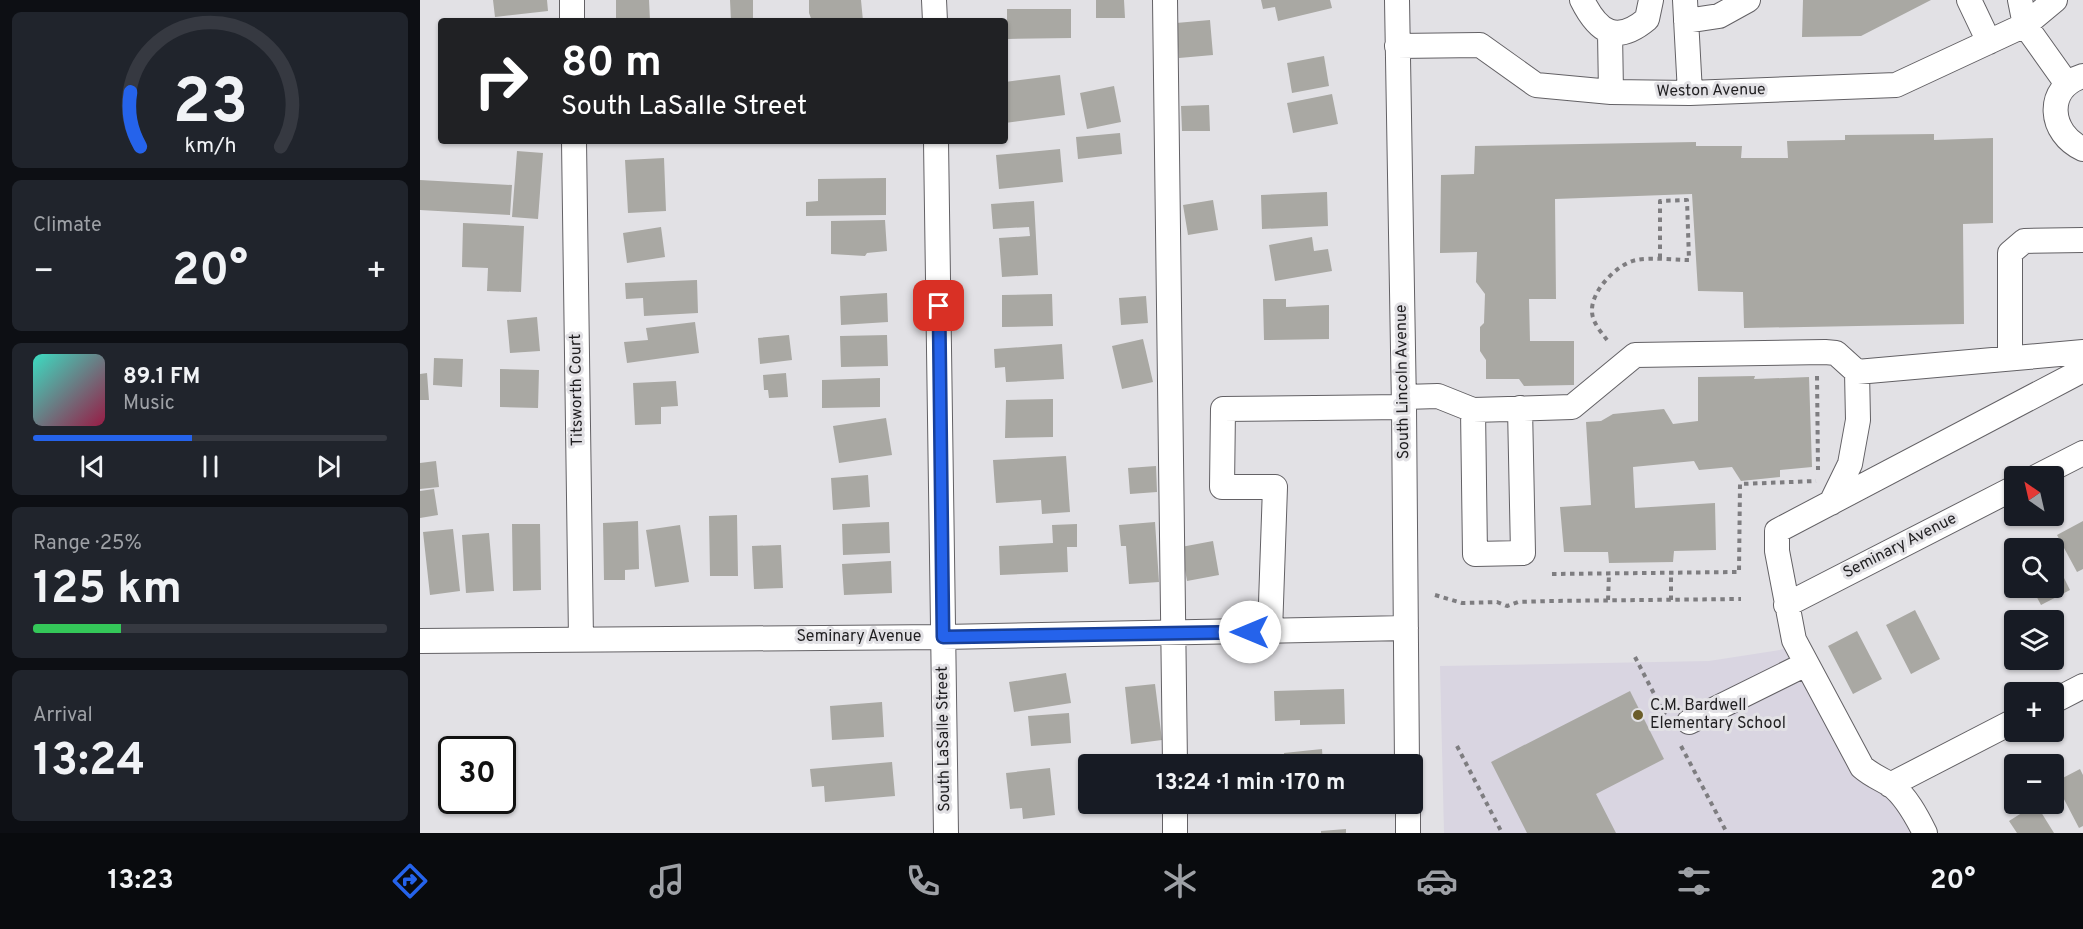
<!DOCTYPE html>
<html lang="en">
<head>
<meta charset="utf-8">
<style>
	body { margin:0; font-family:Overpass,sans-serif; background:#20242c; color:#f1f3f6; height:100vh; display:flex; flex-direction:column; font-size:22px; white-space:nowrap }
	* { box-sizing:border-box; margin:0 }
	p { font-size:20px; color:#9ea1a6 }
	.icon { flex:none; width:33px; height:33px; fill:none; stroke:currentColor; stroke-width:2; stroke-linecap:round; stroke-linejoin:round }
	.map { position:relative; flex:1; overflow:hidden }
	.panel { display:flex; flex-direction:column; gap:12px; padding:12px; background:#0d0f14; width:420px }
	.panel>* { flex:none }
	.guide { position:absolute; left:18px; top:18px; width:570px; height:126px; border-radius:6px; box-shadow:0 2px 4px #0004; background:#202124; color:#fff; overflow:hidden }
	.needle { width:39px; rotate:326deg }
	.tools { position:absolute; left:1584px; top:466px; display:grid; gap:12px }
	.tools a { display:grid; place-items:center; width:60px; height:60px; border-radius:6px; background:#171b24; box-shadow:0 2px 4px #0004; font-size:30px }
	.speed { position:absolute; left:18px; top:736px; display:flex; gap:12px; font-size:30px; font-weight:700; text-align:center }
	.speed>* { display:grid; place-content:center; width:78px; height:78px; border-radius:50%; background:#171b24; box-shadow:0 2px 4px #0004; line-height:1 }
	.speed .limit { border:3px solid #111; border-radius:9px; background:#fff; color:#111 }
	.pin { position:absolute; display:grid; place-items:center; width:51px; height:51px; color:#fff; margin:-26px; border-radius:12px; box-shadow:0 3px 9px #0006 }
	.me { position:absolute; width:66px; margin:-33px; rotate:270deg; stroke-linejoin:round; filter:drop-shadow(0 0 4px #0008) }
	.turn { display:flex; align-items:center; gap:21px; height:126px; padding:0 24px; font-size:27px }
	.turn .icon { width:78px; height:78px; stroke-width:2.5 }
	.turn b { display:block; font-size:42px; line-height:51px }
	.big { font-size:45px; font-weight:700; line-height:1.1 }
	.panel .card { flex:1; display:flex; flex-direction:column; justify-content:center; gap:9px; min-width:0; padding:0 21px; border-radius:9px; background:#20242c }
	.panel .dial { align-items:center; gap:0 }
	.dial svg { height:156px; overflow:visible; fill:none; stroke:#363941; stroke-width:7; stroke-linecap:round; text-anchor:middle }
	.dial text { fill:#f1f3f6; stroke:none }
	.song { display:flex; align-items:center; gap:18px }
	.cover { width:72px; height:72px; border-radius:9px; background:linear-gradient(135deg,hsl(170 70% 55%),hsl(340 70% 35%)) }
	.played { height:6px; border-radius:3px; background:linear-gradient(90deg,#2563eb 45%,#363941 45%) }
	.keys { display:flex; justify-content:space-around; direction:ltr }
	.heat { display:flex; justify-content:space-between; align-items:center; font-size:33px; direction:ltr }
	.charge { height:9px; border-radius:4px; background:linear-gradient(90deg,#34c759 25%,#363941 0) }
	.trip { position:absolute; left:658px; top:754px; width:345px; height:60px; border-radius:6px; background:#171b24; box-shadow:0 2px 4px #0004; font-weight:700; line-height:60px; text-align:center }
	.menu { display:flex; height:96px; justify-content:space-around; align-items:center; background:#090b0e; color:#9ea1a6 }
	.menu .icon { width:42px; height:42px }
	.menu .on { color:#2563eb }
	.menu b { font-size:27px; color:#f1f3f6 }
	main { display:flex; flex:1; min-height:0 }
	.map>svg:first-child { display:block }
</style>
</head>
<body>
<main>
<section class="panel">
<div class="card dial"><svg viewBox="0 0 100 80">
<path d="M14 69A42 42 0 1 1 86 69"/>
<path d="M14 69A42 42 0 0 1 9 41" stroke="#2563eb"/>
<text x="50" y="56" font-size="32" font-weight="700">23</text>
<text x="50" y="72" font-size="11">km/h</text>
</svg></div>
<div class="card"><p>Climate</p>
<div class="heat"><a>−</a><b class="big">20°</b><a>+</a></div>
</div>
<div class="card">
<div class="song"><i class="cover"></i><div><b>89.1 FM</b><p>Music</p></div></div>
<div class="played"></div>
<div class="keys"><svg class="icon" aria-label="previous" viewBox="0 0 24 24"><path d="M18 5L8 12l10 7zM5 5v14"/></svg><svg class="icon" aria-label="pause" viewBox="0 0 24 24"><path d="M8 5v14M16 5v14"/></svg><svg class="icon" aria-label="next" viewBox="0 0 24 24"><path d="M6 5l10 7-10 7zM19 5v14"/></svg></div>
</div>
<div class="card"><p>Range · 25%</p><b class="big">125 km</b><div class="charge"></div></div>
<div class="card"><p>Arrival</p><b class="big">13:24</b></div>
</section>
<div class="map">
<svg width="1663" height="833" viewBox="0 0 1663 833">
	<rect width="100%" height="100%" fill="#e2e1e5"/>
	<path fill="#d9d5e1" d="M1375,643L1440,764L1505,833H1024L1020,666L1289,661L1360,650Z"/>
	<path fill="#a9a8a3" d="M73,0H127L128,11L75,17Z
		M196,0H229L230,21H196Z
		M310,0H333V21H311Z
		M389,0H441L443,21H392L389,13Z
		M676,0H704L705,18H676Z
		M841,0H910L912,8L858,21L855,7L843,9Z
		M1383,0H1511L1441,36L1382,37Z
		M587,9H651V38L587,39Z
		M790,20L793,55L759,58L756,23Z
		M904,56L909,86L872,93L867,63Z
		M640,75L645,115L585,123V82Z
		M694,86L701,122L667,129L660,93Z
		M912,94L918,124L873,133L867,103Z
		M789,105L790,131H762L761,106Z
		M700,133L702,154L658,159L656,137Z
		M1514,134V140L1573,138V223L1543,224L1544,324L1324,328L1323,292L1278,291L1272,194L1135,199L1136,299H1109L1110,341H1154V385L1104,386L1099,379H1066V360L1060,351V327L1064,323L1065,294L1056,282L1057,252L1020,253L1021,175L1054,174L1055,146L1276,142V146H1322L1321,158H1368L1367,141L1425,140V135Z
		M640,149L643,182L579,189L576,155Z
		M97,151L123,153L118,219L92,217Z
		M244,158L246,211L208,213L205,160Z
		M466,178V215L386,216V202L398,201V179Z
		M0,180L92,185L90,215L0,210Z
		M907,192L908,226L842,229L841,195Z
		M793,200L798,230L768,235L763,205Z
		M614,201L618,275L582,277L579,238L610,236L609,227L573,229L571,204Z
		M465,220L467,251L447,253L445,256L411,254V221Z
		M43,223L104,226L101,292L67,291L68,268L42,267Z
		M241,227L245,257L207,263L203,233Z
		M892,237L894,251L908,249L912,271L855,281L849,245Z
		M277,280L278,313L224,316L223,298L206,299L205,283Z
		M467,293L468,322L421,325L420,296Z
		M632,294L633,326L582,327V295Z
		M726,296L728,323L701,325L699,298Z
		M843,299H866V307L909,305V339L844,340Z
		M117,317L120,351L90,353L87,320Z
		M275,322L279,353L207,363L204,342L228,340L226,328Z
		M369,335L372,360L340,364L338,338Z
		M467,335L468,366L421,367L420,336Z
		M723,339L733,382L702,389L692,346Z
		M642,344L644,379L586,382L585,367L575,368L574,349Z
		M14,358L43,359L42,387L13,385Z
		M80,369L119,370L118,408L80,407Z
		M7,373L9,400H0V374Z
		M366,373L368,397L349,398L348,390H344L343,375Z
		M1335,376L1334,379L1389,377L1392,467L1360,470V477L1321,481L1312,467L1279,470L1274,461L1213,467L1215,508L1295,503L1296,550L1254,551L1253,562L1189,563L1188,552H1144L1140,507L1171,505L1166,422L1181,421L1193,414L1244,409L1253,424L1278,421V377Z
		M460,378V407L402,408V380Z
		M256,381L258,406L241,407V424L215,425L213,383Z
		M633,399V437L585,438L586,400Z
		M466,418L472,455L419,463L413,426Z
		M646,456L650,512L622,514L621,500L576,503L573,460Z
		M16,461L19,487L0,489V463Z
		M736,466L737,492L710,494L708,468Z
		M448,475L450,507L413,510L411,478Z
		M14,489L18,515L0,518V491Z
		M317,515L318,576H290L289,516Z
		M218,521L219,569L205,570V580H184L183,523Z
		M1663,521V569L1657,572L1637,535Z
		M469,522L470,553L423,555L422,524Z
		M735,522L739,582L709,584L706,546H701L699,525Z
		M92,524H120L121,590L93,591Z
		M657,524V547H647L648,572L580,575L579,546L633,543L632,525Z
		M260,525L269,582L235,587L226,530Z
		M33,529L40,591L10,595L3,532Z
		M69,533L74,591L46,593L42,535Z
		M793,541L799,575L767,581L761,547Z
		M1625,541L1629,549H1609Z
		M361,545L363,588L334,589L332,546Z
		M1634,558L1650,590L1621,605L1612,588H1634Z
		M471,561L472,593L424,595L422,564Z
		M1495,610L1520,659L1491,674L1466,625Z
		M1437,631L1462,679L1433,694L1408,646Z
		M646,673L651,703L594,712L589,682Z
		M735,684L742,740L711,744L705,687Z
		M924,689L925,724L880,725V720L855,721L854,691Z
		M1210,691L1244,759L1176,794L1196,833H1107L1071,762Z
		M462,702L464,737L412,740L410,706Z
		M649,713L651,743L611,746L608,716Z
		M902,749L903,765H865L864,753Z
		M472,762L475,796L405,802L404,786L392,787L390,769Z
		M630,768L635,815L603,819L602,808L590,809L586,773Z
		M1660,769L1663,775V826L1659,828L1635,782Z
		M1616,804L1634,833H1597L1589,821Z
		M926,829V833H901V831Z"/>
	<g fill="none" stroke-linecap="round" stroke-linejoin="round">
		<defs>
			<path id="minor" d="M152,0V21
				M514,0L515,21
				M745,0L755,765
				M977,0L984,407L987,765
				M1162,0C1178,32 1196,45 1227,19L1231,0
				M1265,0L1270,93
				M1549,0L1569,42
				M1600,0L1605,25L1635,0
				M1266,21L1299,16L1328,0
				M1190,33L1191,92
				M977,46L1060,45L1116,85L1191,92L1270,93L1476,85L1605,25L1647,84
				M1663,76C1624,88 1629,134 1663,149
				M154,141L161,639
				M516,141L526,833
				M1590,358V253L1604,241L1663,240
				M984,397L1018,396L1053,410L1152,407L1215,355L1405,352L1416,353L1437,372L1663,352
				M1053,410L1055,554L1103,553L1100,408
				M1616,477L1663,453
				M1411,503L1430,464L1438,420L1437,372
				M1366,605L1594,488
				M850,632L855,487H802L803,409L984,407
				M0,641L523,637L986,628
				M1634,701L1663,686
				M1269,722L1386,664
				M1470,785L1594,721
				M755,804V833
				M988,804V833
				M1505,833C1497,817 1486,796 1471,785C1461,779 1451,775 1442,767L1374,640L1357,551V531L1663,370"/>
		</defs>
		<use href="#minor" stroke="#636165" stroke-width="26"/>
		<path stroke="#7e7d80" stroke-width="4" stroke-dasharray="4.5 4.5" stroke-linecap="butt" d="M1187,340C1181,332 1172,322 1172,311C1171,291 1197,264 1216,260C1232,257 1252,260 1269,260L1267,200L1240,201V260
			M1397,376L1398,470
			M1132,574L1319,572L1320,484L1396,481
			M1015,595L1042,603L1077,602L1087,606L1098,602L1129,601L1321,599
			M1188,600L1189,574
			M1251,600V574
			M1215,657L1245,715
			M1037,746L1082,833
			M1261,746L1307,833"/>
		<use href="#minor" stroke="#fff" stroke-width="24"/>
	</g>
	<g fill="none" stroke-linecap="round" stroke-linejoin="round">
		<defs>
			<path id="route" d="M519,306L523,637L830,632"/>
		</defs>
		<use href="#route" stroke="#184099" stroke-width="15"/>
		<use href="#route" stroke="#2563eb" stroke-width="10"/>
	</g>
	<circle fill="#6b5d2a" stroke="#e2e1e5" stroke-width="2" cx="1218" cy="715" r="6"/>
	<g text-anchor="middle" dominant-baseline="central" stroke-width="6" stroke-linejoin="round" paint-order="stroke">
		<g font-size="16" fill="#201f21" stroke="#e2e1e5">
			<text transform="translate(1291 91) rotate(-1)">Weston Avenue</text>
			<text transform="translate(983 382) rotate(-91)">South Lincoln Avenue</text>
			<text transform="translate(157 390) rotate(-91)">Titsworth Court</text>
			<text transform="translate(1480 546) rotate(-27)">Seminary Avenue</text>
			<text x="439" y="637">Seminary Avenue</text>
			<text transform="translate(524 739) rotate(-91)">South LaSalle Street</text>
		</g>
		<g font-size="16" fill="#201f21" stroke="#e2e1e5" text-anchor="start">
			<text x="1230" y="706">C.M. Bardwell<tspan x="1230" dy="18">Elementary School</tspan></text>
		</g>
	</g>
</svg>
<div class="tools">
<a><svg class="needle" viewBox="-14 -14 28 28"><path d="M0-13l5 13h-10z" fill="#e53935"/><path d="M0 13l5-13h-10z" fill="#9ea1a6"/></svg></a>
<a><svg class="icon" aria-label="search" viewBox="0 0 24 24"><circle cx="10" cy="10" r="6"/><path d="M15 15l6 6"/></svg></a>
<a><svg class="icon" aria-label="layers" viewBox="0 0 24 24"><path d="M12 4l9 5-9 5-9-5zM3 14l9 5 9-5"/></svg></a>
<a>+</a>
<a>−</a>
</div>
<div class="speed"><div class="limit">30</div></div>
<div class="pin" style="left:519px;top:306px;background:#d93025"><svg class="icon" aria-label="arrive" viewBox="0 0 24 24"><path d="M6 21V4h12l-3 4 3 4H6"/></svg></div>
<svg class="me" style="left:830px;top:632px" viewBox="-20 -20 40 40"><circle r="19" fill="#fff"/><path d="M0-13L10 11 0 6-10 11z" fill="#2563eb"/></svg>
<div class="trip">13:24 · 1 min · 170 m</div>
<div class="guide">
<div class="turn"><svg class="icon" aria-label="right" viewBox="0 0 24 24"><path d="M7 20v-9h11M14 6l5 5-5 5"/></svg><div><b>80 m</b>South LaSalle Street</div></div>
</div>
</div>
</main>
<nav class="menu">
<b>13:23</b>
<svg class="icon on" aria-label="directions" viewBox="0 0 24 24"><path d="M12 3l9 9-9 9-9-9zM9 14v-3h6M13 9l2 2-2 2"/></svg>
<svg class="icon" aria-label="music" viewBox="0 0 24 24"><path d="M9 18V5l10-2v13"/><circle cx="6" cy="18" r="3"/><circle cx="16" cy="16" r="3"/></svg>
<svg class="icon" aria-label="phone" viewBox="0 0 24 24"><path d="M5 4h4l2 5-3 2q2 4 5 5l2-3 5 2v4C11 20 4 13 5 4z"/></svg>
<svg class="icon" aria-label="climate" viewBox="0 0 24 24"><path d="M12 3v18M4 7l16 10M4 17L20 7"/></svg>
<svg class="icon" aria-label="car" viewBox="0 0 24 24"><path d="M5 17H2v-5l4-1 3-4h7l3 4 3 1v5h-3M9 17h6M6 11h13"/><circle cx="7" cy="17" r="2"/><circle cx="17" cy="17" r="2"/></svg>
<svg class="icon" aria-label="filters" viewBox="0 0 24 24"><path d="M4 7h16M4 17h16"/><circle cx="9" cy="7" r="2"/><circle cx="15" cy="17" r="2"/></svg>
<b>20°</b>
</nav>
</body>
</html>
